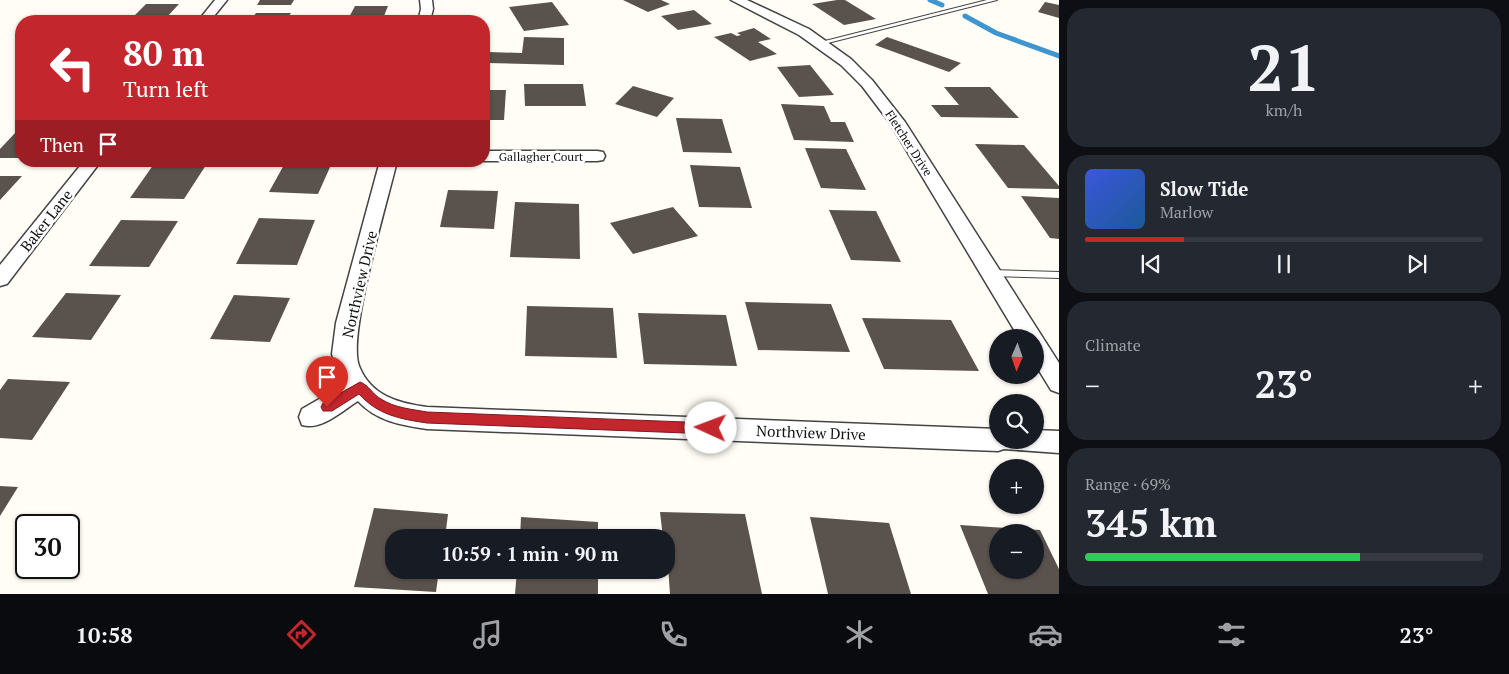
<!DOCTYPE html>
<html lang="en">
<head>
<meta charset="utf-8">
<style>
	body { margin:0; font-family:"PT Serif",serif; background:#242831; color:#f1f3f6; height:100vh; display:flex; flex-direction:column; font-size:19px; white-space:nowrap }
	* { box-sizing:border-box; margin:0 }
	p { font-size:16px; color:#9ea1a6 }
	.icon { flex:none; width:28px; height:28px; fill:none; stroke:currentColor; stroke-width:2; stroke-linecap:round; stroke-linejoin:round }
	.map { position:relative; flex:1; overflow:hidden }
	.details { display:flex; flex-direction:column; gap:8px; padding:8px; background:#0d0f14; width:450px }
	.details>* { flex:none }
	.top-card { position:absolute; left:15px; top:15px; width:475px; height:152px; border-radius:20px; box-shadow:0 1px 4px #0004; background:#c4262e; color:#fff; overflow:hidden }
	.needle { width:32px; rotate:182deg }
	.controls { position:absolute; left:989px; top:329px; display:grid; gap:10px }
	.controls a { display:grid; place-items:center; width:55px; height:55px; border-radius:50%; background:#171b24; box-shadow:0 1px 4px #0004; font-size:25px }
	.speed { position:absolute; left:15px; top:514px; display:flex; gap:10px; font-size:25px; font-weight:700; text-align:center }
	.speed>* { display:grid; place-content:center; width:65px; height:65px; border-radius:50%; background:#171b24; box-shadow:0 1px 4px #0004; line-height:1 }
	.speed .limit { border:2px solid #111; border-radius:8px; background:#fff; color:#111 }
	.pin { position:absolute; display:grid; place-items:center; width:42px; height:42px; color:#fff; margin:-51px -21px; border-radius:50% 50% 50% 0; rotate:-45deg; box-shadow:0 0 5px #0007 }
	.pin .icon { rotate:45deg }
	.me { position:absolute; width:55px; margin:-28px; rotate:272deg; stroke-linejoin:round; filter:drop-shadow(0 0 4px #0008) }
	.turn { display:flex; align-items:center; gap:18px; height:105px; padding:0 25px; font-size:22px }
	.turn .icon { width:65px; height:65px; stroke-width:2.5 }
	.turn b { display:block; font-size:35px; line-height:42px }
	.then { display:flex; align-items:center; height:48px; padding:0 25px; background:#0003; gap:10px; font-size:19px }
	.big { font-size:38px; font-weight:800; line-height:1.1 }
	.details .tile { flex:1; display:flex; flex-direction:column; justify-content:center; gap:8px; min-width:0; padding:0 18px; border-radius:20px; background:#242831 }
	.details .dial { align-items:center; gap:0 }
	.dial b { font-size:65px; line-height:1 }
	.song { display:flex; align-items:center; gap:15px }
	.cover { width:60px; height:60px; border-radius:8px; background:linear-gradient(135deg,hsl(230 70% 55%),hsl(210 70% 35%)) }
	.played { height:5px; border-radius:2px; background:linear-gradient(90deg,#c4262e 25%,#363941 25%) }
	.keys { display:flex; justify-content:space-around; direction:ltr }
	.heat { display:flex; justify-content:space-between; align-items:center; font-size:28px; direction:ltr }
	.charge { height:8px; border-radius:4px; background:linear-gradient(90deg,#34c759 69%,#363941 0) }
	.trip { position:absolute; left:385px; top:529px; width:290px; height:50px; border-radius:20px; background:#171b24; box-shadow:0 1px 4px #0004; font-weight:800; line-height:50px; text-align:center }
	.tab-bar { display:flex; height:80px; justify-content:space-around; align-items:center; background:#090b0e; color:#9ea1a6 }
	.tab-bar .icon { width:35px; height:35px }
	.tab-bar .current { color:#c4262e }
	.tab-bar b { font-size:22px; color:#f1f3f6 }
	main { display:flex; flex:1; min-height:0 }
	.map>svg:first-child { display:block }
</style>
</head>
<body>
<main>
<div class="map">
<svg width="1059" height="594" viewBox="0 0 1059 594">
	<rect width="100%" height="100%" fill="#fffdf5"/>
	<g fill="none" stroke-linecap="round" stroke-linejoin="round">
		<path stroke="#3f96cf" stroke-width="5" d="M930,0L942,5
			M965,16L996,33L1059,56"/>
	</g>
	<path fill="#5a524d" fill-rule="evenodd" d="M260,0H294L291,5H257Z
		M623,0H661L670,4L648,12Z
		M837,0H845L876,19L844,25L812,4Z
		M552,2L569,25L524,31L509,7Z
		M1045,2L1059,5V18L1038,12Z
		M146,4H179L166,18H132Z
		M355,6H388L382,21H347Z
		M694,10L712,24L678,30L661,16Z
		M256,13H291L285,21H250Z
		M754,28L771,39L758,42L777,54L750,61L714,37L731,33L737,36L741,35L737,33Z
		M524,37L564,38V65L487,63L489,52L522,53Z
		M887,37L961,63L949,72L875,45Z
		M810,65L834,95L799,97L777,67Z
		M524,84H583L586,106H525Z
		M633,86L674,98L657,117L615,104Z
		M944,87H990L1019,118L941,117L931,105H959Z
		M484,90H506L504,120H484Z
		M781,104L824,106L831,122H845L854,142L794,140Z
		M676,118L722,119L732,153L683,152Z
		M16,132H21V158H0V149Z
		M975,144L1024,145L1059,186V189L1008,188Z
		M805,148L846,149L866,190L821,188Z
		M156,161H178L208,162L184,199L130,198Z
		M285,163L331,165L318,194L269,192Z
		M690,165L740,167L752,208L699,207Z
		M0,176H22L0,200Z
		M448,190L498,191L494,229L440,227Z
		M1021,196L1059,198V239L1050,238Z
		M515,202L579,204L580,259L510,257Z
		M673,207L698,236L633,254L610,223Z
		M829,210L876,211L901,262L851,260Z
		M259,218L315,220L297,265L236,264Z
		M121,220L178,221L149,267L89,266Z
		M66,293L121,295L91,340L32,337Z
		M234,295L290,298L270,342L210,339Z
		M745,302L831,304L850,352L758,350Z
		M527,306L613,308L617,358L525,356Z
		M638,313L726,315L737,366L644,364Z
		M862,318L951,320L979,371L884,369Z
		M8,379L70,382L32,440L0,438V390Z
		M0,486L18,487L0,516Z
		M374,508L448,514L445,538H394V570H439L436,592L354,587Z
		M660,512L745,514L762,594H670L666,538H663Z
		M521,517L598,522V538H520Z
		M810,517L889,523L911,594H828Z
		M960,525L1040,530L1059,569V594H988ZM998,532H1035V570H998Z
		M517,570H598V594H515Z"/>
	<g fill="none" stroke-linecap="round" stroke-linejoin="round">
		<defs>
			<path id="service" d="M987,0H997L820,45L817,43Z
				M991,270L1059,272V278L991,276L986,273Z"/>
			<path id="minor" d="M215,0H227L210,21H198Z
				M420,0H432L433,9L430,21H418L421,9Z
				M731,0H747L809,29L851,59L872,80L905,122L1059,363V393L1051,390L1035,364V338H1019L890,123L862,86L841,65L799,35Z
				M484,151H597L603,152L605,156L603,160L597,161H484Z
				M84,161H101L7,284L0,286V265Z
				M380,161H397C388,200 347,335 359,366C371,396 398,403 427,407L998,429V440H1035V430L1059,431V453L1004,449L998,451L427,429C401,425 376,421 358,401C342,411 321,431 302,425L299,417L302,409L345,384L337,371L332,354L336,323Z"/>
		</defs>
		<use href="#service" stroke="#444" stroke-width="2"/>
		<use href="#minor" stroke="#444" stroke-width="3"/>
		<use href="#service" fill="#fff" fill-rule="evenodd"/>
		<use href="#minor" fill="#fff" fill-rule="evenodd"/>
	</g>
	<path fill="#c4262e" stroke="#7f191e" d="M360,382C369,385 373,395 381,399C395,408 411,409 427,412L711,423L716,424L718,428L716,433L711,434L427,423C400,419 378,415 359,394L332,411H323L321,407L323,403Z"/>
	<g text-anchor="middle" dominant-baseline="central" stroke-width="5" stroke-linejoin="round" paint-order="stroke">
		<g font-size="12" fill="#111" stroke="#fff">
			<text transform="translate(909 143) rotate(57)">Fletcher Drive</text>
			<text x="541" y="156">Gallagher Court</text>
		</g>
		<g font-size="15" fill="#111" stroke="#fff">
			<text transform="translate(46 220) rotate(-52)">Baker Lane</text>
			<text transform="translate(359 284) rotate(-77)">Northview Drive</text>
			<text transform="translate(811 432) rotate(2)">Northview Drive</text>
		</g>
	</g>
</svg>
<div class="controls">
<a><svg class="needle" viewBox="-14 -14 28 28"><path d="M0-13l5 13h-10z" fill="#e53935"/><path d="M0 13l5-13h-10z" fill="#9ea1a6"/></svg></a>
<a><svg class="icon" aria-label="search" viewBox="0 0 24 24"><circle cx="10" cy="10" r="6"/><path d="M15 15l6 6"/></svg></a>
<a>+</a>
<a>−</a>
</div>
<div class="speed"><div class="limit">30</div></div>
<div class="pin" style="left:327px;top:407px;background:#d93025"><svg class="icon" aria-label="arrive" viewBox="0 0 24 24"><path d="M6 21V4h12l-3 4 3 4H6"/></svg></div>
<svg class="me" style="left:711px;top:428px" viewBox="-20 -20 40 40"><circle r="19" fill="#fff"/><path d="M0-13L10 11 0 6-10 11z" fill="#c4262e"/></svg>
<div class="trip">10:59 · 1 min · 90 m</div>
<div class="top-card">
<div class="turn"><svg class="icon" aria-label="left" viewBox="0 0 24 24"><path d="M17 20v-9H6M10 6l-5 5 5 5"/></svg><div><b>80 m</b>Turn left</div></div>
<div class="then">Then<svg class="icon" aria-label="arrive" viewBox="0 0 24 24"><path d="M6 21V4h12l-3 4 3 4H6"/></svg></div>
</div>
</div>
<section class="details">
<div class="tile dial"><b>21</b><p>km/h</p></div>
<div class="tile">
<div class="song"><i class="cover"></i><div><b>Slow Tide</b><p>Marlow</p></div></div>
<div class="played"></div>
<div class="keys"><svg class="icon" aria-label="previous" viewBox="0 0 24 24"><path d="M18 5L8 12l10 7zM5 5v14"/></svg><svg class="icon" aria-label="pause" viewBox="0 0 24 24"><path d="M8 5v14M16 5v14"/></svg><svg class="icon" aria-label="next" viewBox="0 0 24 24"><path d="M6 5l10 7-10 7zM19 5v14"/></svg></div>
</div>
<div class="tile"><p>Climate</p>
<div class="heat"><a>−</a><b class="big">23°</b><a>+</a></div>
</div>
<div class="tile"><p>Range · 69%</p><b class="big">345 km</b><div class="charge"></div></div>
</section>
</main>
<nav class="tab-bar">
<b>10:58</b>
<svg class="icon current" aria-label="directions" viewBox="0 0 24 24"><path d="M12 3l9 9-9 9-9-9zM9 14v-3h6M13 9l2 2-2 2"/></svg>
<svg class="icon" aria-label="music" viewBox="0 0 24 24"><path d="M9 18V5l10-2v13"/><circle cx="6" cy="18" r="3"/><circle cx="16" cy="16" r="3"/></svg>
<svg class="icon" aria-label="phone" viewBox="0 0 24 24"><path d="M5 4h4l2 5-3 2q2 4 5 5l2-3 5 2v4C11 20 4 13 5 4z"/></svg>
<svg class="icon" aria-label="climate" viewBox="0 0 24 24"><path d="M12 3v18M4 7l16 10M4 17L20 7"/></svg>
<svg class="icon" aria-label="car" viewBox="0 0 24 24"><path d="M5 17H2v-5l4-1 3-4h7l3 4 3 1v5h-3M9 17h6M6 11h13"/><circle cx="7" cy="17" r="2"/><circle cx="17" cy="17" r="2"/></svg>
<svg class="icon" aria-label="filters" viewBox="0 0 24 24"><path d="M4 7h16M4 17h16"/><circle cx="9" cy="7" r="2"/><circle cx="15" cy="17" r="2"/></svg>
<b>23°</b>
</nav>
</body>
</html>
